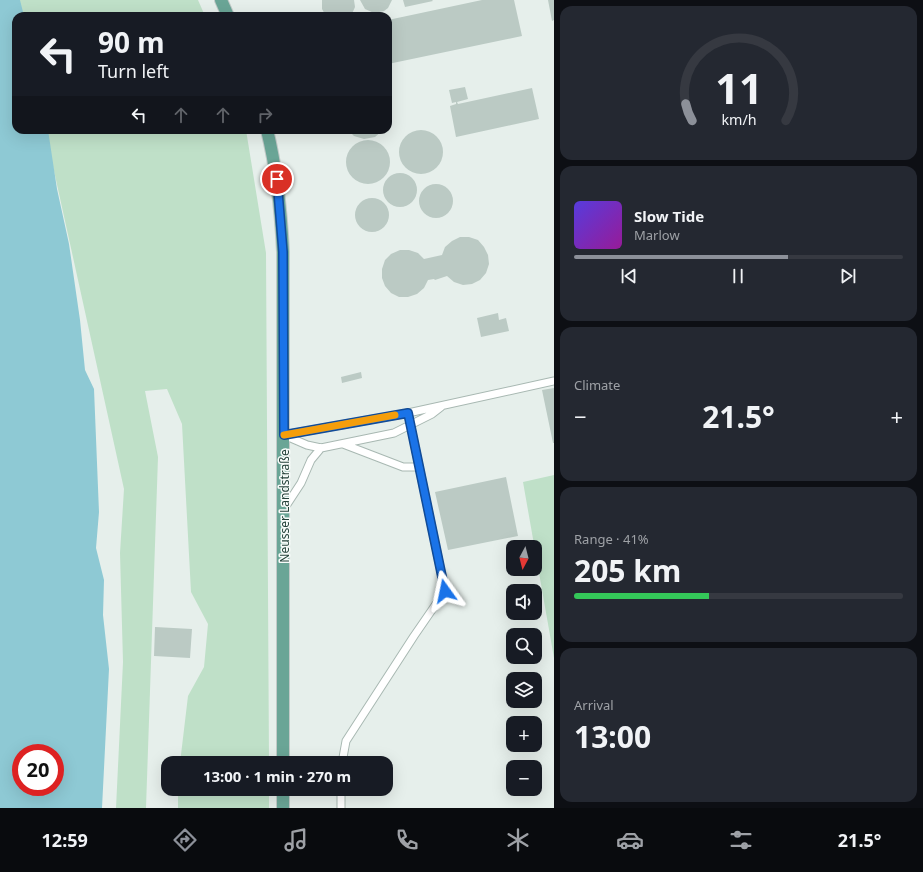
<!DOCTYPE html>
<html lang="en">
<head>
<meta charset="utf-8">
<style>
	body { margin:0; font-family:"Noto Sans",sans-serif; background:#242831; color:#f1f3f6; height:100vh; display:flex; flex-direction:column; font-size:15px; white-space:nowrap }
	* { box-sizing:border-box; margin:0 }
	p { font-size:13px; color:#9ea1a6 }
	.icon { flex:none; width:22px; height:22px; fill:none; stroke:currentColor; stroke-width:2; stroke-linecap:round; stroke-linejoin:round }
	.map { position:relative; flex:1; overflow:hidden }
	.panel { display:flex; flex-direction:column; gap:6px; padding:6px; background:#0d0f14; width:369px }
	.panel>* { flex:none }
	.hud { position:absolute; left:12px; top:12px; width:380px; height:122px; border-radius:12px; box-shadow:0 4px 16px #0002; background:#171b24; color:#f1f3f6; overflow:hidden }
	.needle { width:26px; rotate:187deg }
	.tools { position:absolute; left:506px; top:540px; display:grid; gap:8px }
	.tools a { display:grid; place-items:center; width:36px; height:36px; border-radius:8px; background:#171b24; box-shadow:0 4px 16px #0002; font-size:20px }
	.speed { position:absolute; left:12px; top:744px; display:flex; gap:8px; font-size:20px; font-weight:700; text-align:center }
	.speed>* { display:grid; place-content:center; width:52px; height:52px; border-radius:50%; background:#171b24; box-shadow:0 4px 16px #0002; line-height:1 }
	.speed .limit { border:6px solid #d22; background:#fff; color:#111 }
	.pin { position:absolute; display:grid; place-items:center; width:34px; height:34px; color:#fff; margin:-17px; border:2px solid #fff; border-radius:50%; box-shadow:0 1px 4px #0007 }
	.me { position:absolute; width:44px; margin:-22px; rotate:348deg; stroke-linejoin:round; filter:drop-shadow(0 0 3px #0008) }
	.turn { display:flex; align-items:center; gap:14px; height:84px; padding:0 20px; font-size:18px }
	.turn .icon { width:52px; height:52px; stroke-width:2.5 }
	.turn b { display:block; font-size:28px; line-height:34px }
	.lanes { display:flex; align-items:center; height:38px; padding:0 20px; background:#0003; justify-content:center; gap:20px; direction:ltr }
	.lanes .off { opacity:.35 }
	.big { font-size:30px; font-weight:700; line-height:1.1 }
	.panel .tile { flex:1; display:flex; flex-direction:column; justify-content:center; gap:6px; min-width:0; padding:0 14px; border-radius:12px; background:#242831 }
	.panel .dial { align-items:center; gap:0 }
	.dial svg { height:104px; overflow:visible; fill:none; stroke:#363941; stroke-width:7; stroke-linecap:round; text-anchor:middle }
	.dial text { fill:#f1f3f6; stroke:none }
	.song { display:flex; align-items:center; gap:12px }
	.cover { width:48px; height:48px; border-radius:6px; background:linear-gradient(135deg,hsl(250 70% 55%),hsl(300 70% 35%)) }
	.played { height:4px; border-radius:2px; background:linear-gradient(90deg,#8c9099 65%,#363941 65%) }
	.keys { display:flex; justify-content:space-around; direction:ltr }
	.heat { display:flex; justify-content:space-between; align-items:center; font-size:22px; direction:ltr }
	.charge { height:6px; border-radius:3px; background:linear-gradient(90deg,#34c759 41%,#363941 0) }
	.trip { position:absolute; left:161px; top:756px; width:232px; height:40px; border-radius:12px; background:#171b24; box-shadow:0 4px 16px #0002; font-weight:700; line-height:40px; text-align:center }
	.tabs { display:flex; height:64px; justify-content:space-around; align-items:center; background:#090b0e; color:#9ea1a6 }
	.tabs .icon { width:28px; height:28px }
	.tabs .on { color:#8c9099 }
	.tabs b { font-size:18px; color:#f1f3f6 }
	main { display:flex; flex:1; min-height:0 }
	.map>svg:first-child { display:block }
</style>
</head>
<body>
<main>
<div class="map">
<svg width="554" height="808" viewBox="0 0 554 808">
	<rect width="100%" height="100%" fill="#e6efeb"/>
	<path fill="#bfe0c8" d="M17,0H198L205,16H20Z
		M45,130H246L266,253L269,763H180L188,696L204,667L208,624L191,592L182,424L167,389L145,391L158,457L146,808H116L123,662L120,553L124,489Z
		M554,475V658L523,482Z
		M178,789H269V808H178Z"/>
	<path fill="#8ec9d4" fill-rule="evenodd" d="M0,0H20L24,16H16V130H48L57,189L69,244L80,320L85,370L94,389L99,512L96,548L104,580L103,615L109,669L102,808H0ZM21,753H55V787H21Z"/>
	<path fill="#bbcac4" d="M322,0H354L355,7L351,16H326L322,9Z
		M360,0H392L388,8L384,11L374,13L365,9Z
		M403,0H432L433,1L405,7Z
		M482,0H514L522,36L388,64V20Z
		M548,0H554V20L552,21Z
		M465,87L468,99L457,102L458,104L532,88L539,119L456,137L450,106L456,104V102L452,103L449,90Z
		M399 152a22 22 0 1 1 44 0a22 22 0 1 1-44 0Z
		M348,130H383L375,137L364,139L354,136Z
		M346 162a22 22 0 1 1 44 0a22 22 0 1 1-44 0Z
		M383 190a17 17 0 1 1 34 0a17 17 0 1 1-34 0Z
		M419 201a17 17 0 1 1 34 0a17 17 0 1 1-34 0Z
		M355 215a17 17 0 1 1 34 0a17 17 0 1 1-34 0Z
		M460,237H469L478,240L484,247L488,255L489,264L486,273L480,280L472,284L463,285L454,282L447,276L435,280L434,279L428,280L424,288L417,294L408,297H399L391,293L385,286L382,278V269L385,260L391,254L400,250H409L418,253L424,259L442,255L445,247L452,241Z
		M498,313L499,320L506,318L509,331L481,337L477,318Z
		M361,372L362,378L342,383L341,377Z
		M554,388V443H553L542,390Z
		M506,477L518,536L448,550L435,492Z
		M155,627L192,629L190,658L154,656Z"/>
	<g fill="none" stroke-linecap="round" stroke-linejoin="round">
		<defs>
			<path id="service" d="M284,435L408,413L554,381
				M284,435L307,445L321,448L394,433L432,414L441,407
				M343,444L403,467H419
				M284,509L301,483L311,460L321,448
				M342,763L346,741L414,636L445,591L408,413
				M341,789V808"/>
			<path id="primary" d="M221,0L228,16
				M267,130C277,170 281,211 283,252V763
				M283,808V789"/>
		</defs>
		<use href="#service" stroke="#a8b8b2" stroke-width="9"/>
		<use href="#primary" stroke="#c2cac8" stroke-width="14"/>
		<use href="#service" stroke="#fff" stroke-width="7"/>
		<use href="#primary" stroke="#6aa596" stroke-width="12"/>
	</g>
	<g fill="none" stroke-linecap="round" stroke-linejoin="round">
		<defs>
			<path id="route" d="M277,179L283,252L284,435L408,413L445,591"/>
		</defs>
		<use href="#route" stroke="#114b97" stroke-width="10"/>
		<use href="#route" stroke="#1a73e8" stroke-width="7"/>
		<path stroke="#f59e0b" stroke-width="7" d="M284,435L395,415"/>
	</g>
	<g text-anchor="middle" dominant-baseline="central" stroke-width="3" stroke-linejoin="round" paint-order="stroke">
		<g font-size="12" fill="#24423a" stroke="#f7fbf9">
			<text transform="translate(284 506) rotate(-90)">Neusser Landstraße</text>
		</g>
	</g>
</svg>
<div class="tools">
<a><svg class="needle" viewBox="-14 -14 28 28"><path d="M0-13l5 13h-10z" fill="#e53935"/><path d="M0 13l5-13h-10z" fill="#9ea1a6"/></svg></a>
<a><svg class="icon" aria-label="sound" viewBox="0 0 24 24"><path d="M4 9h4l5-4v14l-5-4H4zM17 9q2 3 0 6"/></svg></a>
<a><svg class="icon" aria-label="search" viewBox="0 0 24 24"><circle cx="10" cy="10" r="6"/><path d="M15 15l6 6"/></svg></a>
<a><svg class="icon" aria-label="layers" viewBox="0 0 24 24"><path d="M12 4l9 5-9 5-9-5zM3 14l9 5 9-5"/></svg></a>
<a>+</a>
<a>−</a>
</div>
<div class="speed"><div class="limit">20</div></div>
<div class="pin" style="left:277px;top:179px;background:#d93025"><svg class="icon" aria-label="arrive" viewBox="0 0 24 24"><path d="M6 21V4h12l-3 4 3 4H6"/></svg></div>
<svg class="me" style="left:445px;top:591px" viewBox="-20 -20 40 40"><path d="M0-17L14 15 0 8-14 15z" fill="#1a73e8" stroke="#fff" stroke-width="4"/></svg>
<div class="trip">13:00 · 1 min · 270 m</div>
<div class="hud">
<div class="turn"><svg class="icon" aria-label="left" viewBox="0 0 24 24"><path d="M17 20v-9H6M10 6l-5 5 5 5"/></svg><div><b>90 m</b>Turn left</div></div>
<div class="lanes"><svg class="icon" aria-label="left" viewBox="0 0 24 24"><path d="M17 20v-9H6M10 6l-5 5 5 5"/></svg><svg class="icon off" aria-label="ahead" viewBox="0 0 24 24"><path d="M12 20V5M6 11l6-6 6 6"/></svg><svg class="icon off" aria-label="ahead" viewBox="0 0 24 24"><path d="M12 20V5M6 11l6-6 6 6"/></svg><svg class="icon off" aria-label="right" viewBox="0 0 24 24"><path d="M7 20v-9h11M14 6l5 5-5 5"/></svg></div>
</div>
</div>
<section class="panel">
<div class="tile dial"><svg viewBox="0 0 100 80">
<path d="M14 69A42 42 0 1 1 86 69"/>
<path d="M14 69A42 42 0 0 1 9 56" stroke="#8c9099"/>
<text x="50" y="56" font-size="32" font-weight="700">11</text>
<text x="50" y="72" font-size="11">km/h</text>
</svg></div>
<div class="tile">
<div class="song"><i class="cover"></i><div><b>Slow Tide</b><p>Marlow</p></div></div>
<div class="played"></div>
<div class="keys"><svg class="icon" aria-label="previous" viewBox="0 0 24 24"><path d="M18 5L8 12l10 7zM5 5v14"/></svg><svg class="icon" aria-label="pause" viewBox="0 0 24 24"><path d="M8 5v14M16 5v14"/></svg><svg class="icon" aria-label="next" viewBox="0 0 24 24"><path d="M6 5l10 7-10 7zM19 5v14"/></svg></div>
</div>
<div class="tile"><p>Climate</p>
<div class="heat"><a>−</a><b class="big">21.5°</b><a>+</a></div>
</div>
<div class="tile"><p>Range · 41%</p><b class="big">205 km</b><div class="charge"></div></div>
<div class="tile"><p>Arrival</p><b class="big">13:00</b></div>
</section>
</main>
<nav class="tabs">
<b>12:59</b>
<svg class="icon on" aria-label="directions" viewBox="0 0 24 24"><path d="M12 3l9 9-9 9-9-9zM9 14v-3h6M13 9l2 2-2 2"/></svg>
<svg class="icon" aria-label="music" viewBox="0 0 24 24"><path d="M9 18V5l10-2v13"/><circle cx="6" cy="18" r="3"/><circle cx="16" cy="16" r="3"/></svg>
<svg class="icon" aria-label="phone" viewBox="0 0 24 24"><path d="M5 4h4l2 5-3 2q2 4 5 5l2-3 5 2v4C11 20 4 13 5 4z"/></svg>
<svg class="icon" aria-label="climate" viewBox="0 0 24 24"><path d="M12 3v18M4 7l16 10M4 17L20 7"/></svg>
<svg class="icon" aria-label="car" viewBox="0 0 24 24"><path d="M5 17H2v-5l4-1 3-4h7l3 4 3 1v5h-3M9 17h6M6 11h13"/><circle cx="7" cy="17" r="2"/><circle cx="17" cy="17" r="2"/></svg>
<svg class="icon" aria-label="filters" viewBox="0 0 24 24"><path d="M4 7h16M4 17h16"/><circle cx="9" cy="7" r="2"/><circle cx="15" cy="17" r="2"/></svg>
<b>21.5°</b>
</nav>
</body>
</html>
